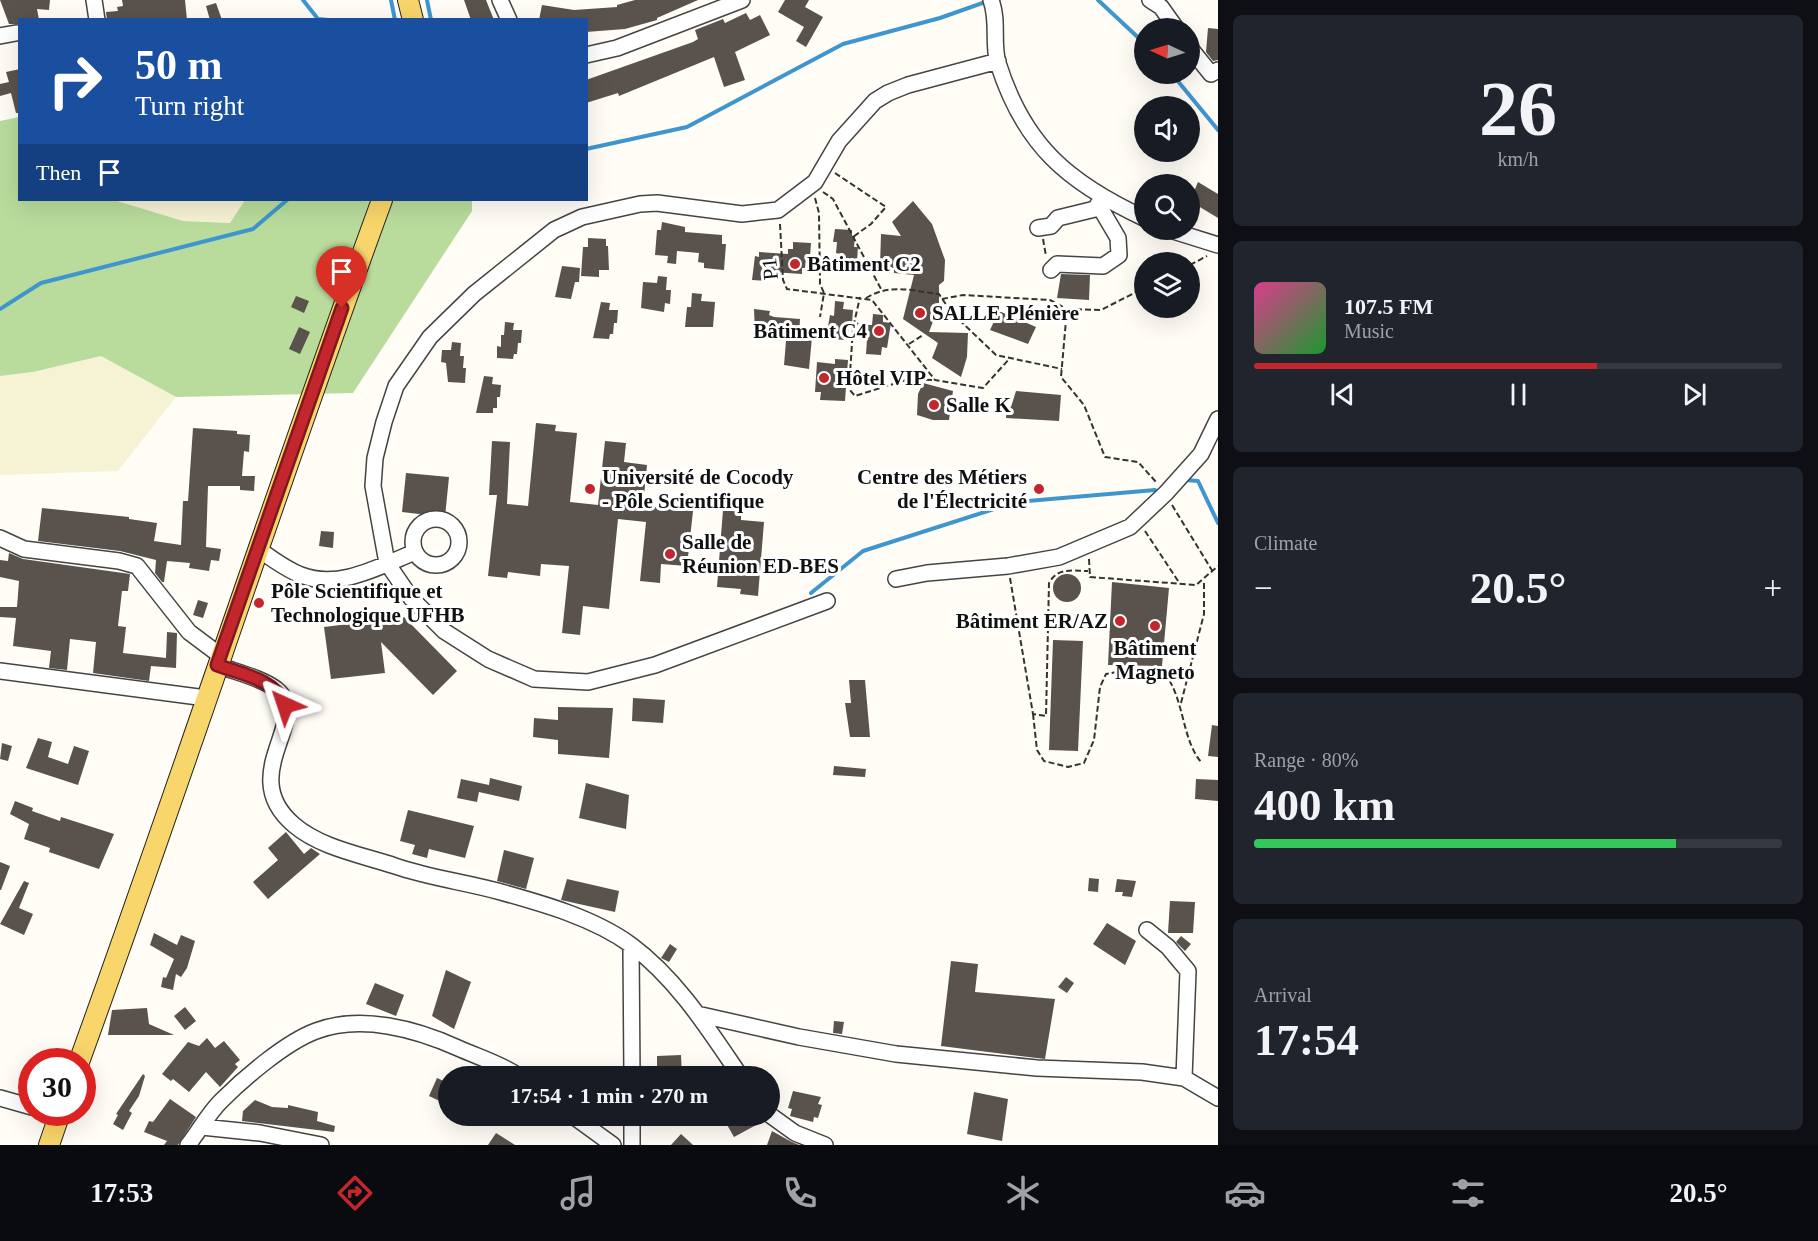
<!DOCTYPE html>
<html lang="en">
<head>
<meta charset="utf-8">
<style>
	body { margin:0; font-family:"Times New Roman",serif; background:#20242c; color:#f1f3f6; height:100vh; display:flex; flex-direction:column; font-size:22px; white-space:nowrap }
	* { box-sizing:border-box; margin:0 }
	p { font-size:20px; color:#9ea1a6 }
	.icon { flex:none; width:33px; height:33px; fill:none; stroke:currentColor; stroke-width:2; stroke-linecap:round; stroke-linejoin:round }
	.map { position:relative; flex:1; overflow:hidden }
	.details { display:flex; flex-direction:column; gap:15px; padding:15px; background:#0d0f14; width:600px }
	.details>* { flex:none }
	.guide { position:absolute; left:18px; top:18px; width:570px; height:183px; border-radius:0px; box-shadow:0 6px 24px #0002; background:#1a4fa0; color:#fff; overflow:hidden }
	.needle { width:39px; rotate:274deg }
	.controls { position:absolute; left:1134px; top:18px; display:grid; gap:12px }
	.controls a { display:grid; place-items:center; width:66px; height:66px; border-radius:50%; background:#171b24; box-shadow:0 6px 24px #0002; font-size:30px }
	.speed { position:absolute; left:18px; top:1048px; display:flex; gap:12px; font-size:30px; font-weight:700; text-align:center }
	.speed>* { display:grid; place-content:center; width:78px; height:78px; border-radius:50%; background:#171b24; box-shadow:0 6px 24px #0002; line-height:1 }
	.speed .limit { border:9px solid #d22; background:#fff; color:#111 }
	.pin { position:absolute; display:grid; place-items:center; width:51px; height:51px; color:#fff; margin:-62px -26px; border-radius:50% 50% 50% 0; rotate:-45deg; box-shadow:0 0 6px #0007 }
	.pin .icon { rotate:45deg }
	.me { position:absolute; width:66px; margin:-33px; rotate:318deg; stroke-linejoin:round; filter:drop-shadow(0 0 4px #0008) }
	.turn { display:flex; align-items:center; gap:21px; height:126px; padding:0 18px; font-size:27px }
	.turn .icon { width:78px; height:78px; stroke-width:2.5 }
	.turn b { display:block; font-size:42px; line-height:51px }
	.then { display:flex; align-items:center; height:57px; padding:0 18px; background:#0003; gap:12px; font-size:22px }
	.big { font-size:45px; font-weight:800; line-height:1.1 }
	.details .card { flex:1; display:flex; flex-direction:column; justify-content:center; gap:9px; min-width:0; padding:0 21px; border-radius:9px; background:#20242c }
	.details .dial { align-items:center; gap:0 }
	.dial b { font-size:78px; line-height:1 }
	.song { display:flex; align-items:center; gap:18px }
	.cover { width:72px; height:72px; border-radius:9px; background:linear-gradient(135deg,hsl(330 70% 55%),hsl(130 70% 35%)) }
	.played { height:6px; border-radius:3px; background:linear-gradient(90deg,#c4262e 65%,#363941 65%) }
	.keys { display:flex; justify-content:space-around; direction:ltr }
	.heat { display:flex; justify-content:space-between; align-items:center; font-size:33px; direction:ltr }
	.charge { height:9px; border-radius:4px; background:linear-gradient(90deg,#34c759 80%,#363941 0) }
	.trip { position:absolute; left:438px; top:1066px; width:342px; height:60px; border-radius:30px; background:#171b24; box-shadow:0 6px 24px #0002; font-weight:800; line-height:60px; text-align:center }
	.tabs { display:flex; height:96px; justify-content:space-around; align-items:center; background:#090b0e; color:#9ea1a6 }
	.tabs .icon { width:42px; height:42px }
	.tabs .active { color:#c4262e }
	.tabs b { font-size:27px; color:#f1f3f6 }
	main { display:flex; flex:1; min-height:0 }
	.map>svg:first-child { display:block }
</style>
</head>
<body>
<main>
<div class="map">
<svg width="1218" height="1145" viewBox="0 0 1218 1145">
	<rect width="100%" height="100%" fill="#fffdf5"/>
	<path fill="#f6f3d4" d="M114,200H245L230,223L183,221Z
		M101,356L176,397L118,471L0,475V376L33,372Z"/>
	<path fill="#b9dc9c" d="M19,117L20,200H114L183,221L230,223L245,200H472V211L353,393L176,397L101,356L33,372L0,376V121Z"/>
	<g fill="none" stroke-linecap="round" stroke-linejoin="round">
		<path stroke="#3f96cf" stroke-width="4" d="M303,0L318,19L328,20
			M391,0L395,20
			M427,0L431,20
			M1098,0L1144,43
			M1172,74L1218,130
			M586,149L687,127L843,44L940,18L988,1
			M0,309L41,283L253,229L287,200
			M1185,480L1198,481L1218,523
			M811,593L863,551L1016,502L1155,490"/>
	</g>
	<path fill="#5a524d" d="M0,0H50L49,10L37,9L39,20H20V24H9Z
		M122,0H185L187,20H107L106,12L118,11L117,7L123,6Z
		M464,0H486L494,20H471Z
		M635,0H698L657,18V20L625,29L586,32V20H539L542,5L574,10L617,7V5Z
		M785,0H809L805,7L823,17L806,47L796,41L804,27L778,12Z
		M216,3L222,20H210L206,6Z
		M746,13L750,20L760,15L770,35L735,52L745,80L724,87L714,57L619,96L618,93L586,103V80L693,42L698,39L695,30L723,19L725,23Z
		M1208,28L1218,29V60L1213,61L1206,52Z
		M20,69V113H16L11,93L0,96V84L9,82L6,72Z
		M1198,182L1218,194V218L1190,201Z
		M913,201L932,224L945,260L944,281L939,285V306L929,332L968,333L967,357L961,377L932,358L938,343L903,319L914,275L894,273V268L880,266L881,234L901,236L892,222Z
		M662,222L685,227V232L722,235V244H726L724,270L704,268V263L698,262L699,253L677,251L676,264L667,263L668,256L655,255L657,230H661Z
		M835,229L852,230V236H855L854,247H858L857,261L839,259L840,254L836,253L837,242H833Z
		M588,238L606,239V246H608L609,270H599V277L581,276L583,247H588Z
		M793,242L811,243L810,257H806L805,268H802V274L772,272L767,281L752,280L755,256L759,257V252L788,254V249H793Z
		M562,266L580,268L579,282H575L571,299L555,297Z
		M1061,274L1090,275L1089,300L1057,298Z
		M658,276L667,277L666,290H671L670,304L665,303L664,312L641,308L643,282L657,283Z
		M692,293L702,294L701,301L715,302L713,327H685L687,307H691Z
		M296,296L309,301L304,313L291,307Z
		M835,301L844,302L843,309L853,310L852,324H849L848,335L844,334V340L826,338L830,315L834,316Z
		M601,302L610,303L609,310H618L617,323H614L613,334H610L609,339L593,338Z
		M754,309L770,311L769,315L774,317L800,319L799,336L812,337L809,369L784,365L786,341L759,339V333H755Z
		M999,311L1036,327L1028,344L990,330Z
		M873,314L883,315V322L891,323L887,348L882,347L881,355L866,354L868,325H872Z
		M505,322L514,323L513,330H522L521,343H518L517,354H514L513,359L497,358V346L501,347V335H504Z
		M299,327L310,332L300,354L289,349Z
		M452,342L461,343L460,356H464L463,368H466L465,383L448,382L446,363L441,362L442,350H451Z
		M835,359L848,360L845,401L820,400L821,392H815L817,362L835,364Z
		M484,376L493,377L492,384L501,385L500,397H497V408H493V413H476Z
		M923,383L953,391L949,420H933L917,415L918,394Z
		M1016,391L1061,395L1059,421L1006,418L1007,406L1011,407Z
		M536,423L556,425L555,431L577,433L570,502L598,505L605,441L626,443L624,462L647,465L643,506L693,511L687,566L661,564L660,583L640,581L646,522L618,519L609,609L583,606L580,635L562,633L569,566L541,564L540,576L508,572L507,578L488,576L497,495H489L492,441L510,442L507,504L528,506Z
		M193,428L237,431V434L250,435L249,452L244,451L242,476H255L254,491L240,490V486H208L206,547L221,549L219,561L211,560L209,571L189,568L190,563L167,561L164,582H162L155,573L156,560L120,551L38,541L42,508L129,517V519L157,523L154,541L181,545L183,501H188Z
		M406,473L449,477L445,517L402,512Z
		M723,510L741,512V520L764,522L758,596L740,594L741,589L717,587Z
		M321,531L334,532L333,548L319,546Z
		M9,553L23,559L130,574L128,591H122L118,626L126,627L123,653L166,658L167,632L177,633L176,668L151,666L149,681L93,673L96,642L70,639L67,670L49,668L51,651L13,646L16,618L0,617V607H17L19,581L0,577V560L8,561Z
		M1053 588a14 14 0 1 1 28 0a14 14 0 1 1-28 0Z
		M1112,582L1169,588L1162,666L1108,665Z
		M198,600L208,603L203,618L193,615Z
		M404,617L457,671L433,695L381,642L385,673L331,679L324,627Z
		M1053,640L1083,641L1078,751L1049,750Z
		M849,680H865L870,737H850L845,703H851Z
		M633,698L665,700L663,723L632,721Z
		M558,707L613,708L609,758L558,754V740L533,737L534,718L558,720Z
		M1212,725L1218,726V757L1208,756Z
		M38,738L52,742L48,757L68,764L74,746L89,751L78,785L26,768Z
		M2,743L12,746L8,761L0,759Z
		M834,766L866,769L865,777L833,775Z
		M490,778L522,786L519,801L479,792L477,802L457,798L461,779L489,785Z
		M1196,779L1218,780V801L1195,799Z
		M586,783L629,795L626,829L579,818Z
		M15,801L33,808L32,811L60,821L61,817L114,834L99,869L49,852L50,848L24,839L29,824L10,814Z
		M408,810L474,826L465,858L429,849L427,858L412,854L415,845L400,841Z
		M286,832L304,854L311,848L320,854L268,899L253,882L278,860L268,848Z
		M504,850L534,858L526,889L497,881Z
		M0,862L10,866L1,890H0Z
		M1089,878L1099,879L1098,892L1088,891Z
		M567,879L619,891L615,912L561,900Z
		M1117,879L1136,881L1132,897L1122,896L1123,892H1115Z
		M24,881L29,883L19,908L33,914L24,935L0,924Z
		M1170,901L1195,902L1193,933H1168Z
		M1107,923L1136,941L1125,965L1093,944Z
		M154,933L177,945L181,935L195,941L187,968L181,977L176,974L173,990L161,987L163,977L166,978L174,959L150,945Z
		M1181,936L1191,944L1185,951L1176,942Z
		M670,944L677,949L669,962L661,958Z
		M951,961L978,964L975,992L1055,999L1045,1059L941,1046Z
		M446,970L471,982L454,1029L432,1016Z
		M1066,977L1074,983L1067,993L1058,987Z
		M375,983L404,995L396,1016L366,1004Z
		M185,1007L196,1021L185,1030L174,1016Z
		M147,1008L149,1024L174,1035H108L112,1010Z
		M834,1021L844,1022L842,1034L833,1033Z
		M207,1038L215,1048L224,1041L240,1060L235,1064L238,1067L220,1087L206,1072L189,1092L173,1079L171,1081L162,1074L188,1042L199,1046Z
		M681,1055L682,1077H650V1067H657V1056Z
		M143,1074L145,1076L139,1096L129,1111L132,1113L123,1130L113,1124L118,1115L116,1114Z
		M437,1078L448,1083V1105L429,1096Z
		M793,1091L821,1097L818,1104L822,1105L818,1118L814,1117L813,1122L790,1116L792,1109L788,1108Z
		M974,1092L1008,1099L1002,1141L967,1134Z
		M170,1099L196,1117L178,1145H164L167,1141L144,1132L149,1121L153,1122Z
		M255,1100L272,1107L288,1108V1105L318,1112L317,1121L335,1126L334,1132L242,1121L243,1111Z
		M722,1116H753L758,1124L734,1137Z
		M772,1131L790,1141L799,1145H767Z
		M496,1133L515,1145H488Z
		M681,1134L693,1145H671Z"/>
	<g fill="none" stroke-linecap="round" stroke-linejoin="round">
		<defs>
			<path id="minor" d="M94,0L97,20
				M500,0L509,20
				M991,0C999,22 992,43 998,63C1024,146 1069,183 1144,218
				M1150,0L1161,7L1176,28
				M0,36L16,33
				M1190,48L1211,74L1218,70
				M586,55L617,48L742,0
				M1038,228L1051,226L1058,218L1095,209L1102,198
				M1170,230L1218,245
				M1051,270L1057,264L1103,266L1119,255L1118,238L1098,204
				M413 542a23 23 0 1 1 46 0a23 23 0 1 1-46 0Z
				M0,538L24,549L119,561L137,566L189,632L221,656
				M257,548C271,558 285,569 301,575C339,590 380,566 415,552
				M896,579L927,573L1008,566L1059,557L1130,527L1166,493L1201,454L1218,419
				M827,601L655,665L588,682L534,679L488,659L444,631L411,598L387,563L373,486L375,458L384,422L396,386L430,337L474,294L554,230L582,217L640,204L657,203L742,214L778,210L815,182L839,141L875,101L888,93L908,85L998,61
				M217,665C235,672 260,677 276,689C314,719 234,774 294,825C321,848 362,855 395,866C430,878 465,882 501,892C544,904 594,918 631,945C677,979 709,1030 741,1077
				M0,671L206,698
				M1147,930L1168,947L1188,971L1184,1078
				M631,946L632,1077
				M697,1014L799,1037L896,1054L1037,1068L1142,1072L1184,1078L1218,1098
				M0,1098L32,1107
				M770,1115L795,1133L825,1145
				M573,1116L613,1145
				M632,1116V1145
				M202,1127L260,1133L321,1145
				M188,1145C199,1131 208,1114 221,1101C244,1078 286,1042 316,1031C361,1014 416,1029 458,1048C478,1057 502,1064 520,1077"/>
			<path id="major" d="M408,0L413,20
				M79,1062C183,776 277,486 382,200
				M49,1145L60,1113"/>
		</defs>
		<use href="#minor" stroke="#444" stroke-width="18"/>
		<use href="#major" stroke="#222" stroke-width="22"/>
		<path stroke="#333" stroke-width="2" stroke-dasharray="6 3" stroke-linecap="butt" d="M835,173L886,207L871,224L853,237
			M823,192L833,199L881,289
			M815,198L819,213L820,284L824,293L820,317
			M780,224L783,280L787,289L872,300L935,380L983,388L1010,358
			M1043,239L1046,256
			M1190,265L1207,256
			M810,270L820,272
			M866,298C891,283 912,291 939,294L951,312L996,355L1062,369
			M942,299L963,295L1050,300L1067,309L1061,377L1084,405L1105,457L1138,462L1157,483
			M1067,309L1101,310L1144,288
			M858,323L853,328L860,297
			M853,328L849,389L855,396L909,379L935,380
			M909,344L923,335
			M1172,505L1213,572
			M1145,531L1180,584
			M1089,559L1090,577L1196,585L1218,566
			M1010,578L1033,714L1046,716L1049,583C1058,567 1071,571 1088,571
			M1181,703L1204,614V580
			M1033,714L1037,750L1044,761L1068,767L1084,763L1094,740L1100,687L1106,674L1127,670L1163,671C1185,698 1181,738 1201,762"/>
		<use href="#minor" stroke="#fff" stroke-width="15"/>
		<use href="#major" stroke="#f9d66b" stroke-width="20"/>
	</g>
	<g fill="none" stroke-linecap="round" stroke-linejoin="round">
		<defs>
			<path id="route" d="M285,705C275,679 241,674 217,665L342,308"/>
		</defs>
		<use href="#route" stroke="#7f191e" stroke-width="15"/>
		<use href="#route" stroke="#c4262e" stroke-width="10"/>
	</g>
	<g fill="#c4262e" stroke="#fff" stroke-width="2">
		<circle cx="795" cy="264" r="6"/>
		<circle cx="920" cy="313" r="6"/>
		<circle cx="879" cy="331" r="6"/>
		<circle cx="824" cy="378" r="6"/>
		<circle cx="934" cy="405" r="6"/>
		<circle cx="590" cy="489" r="6"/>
		<circle cx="1039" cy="489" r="6"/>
		<circle cx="670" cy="554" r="6"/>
		<circle cx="259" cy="603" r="6"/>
		<circle cx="1120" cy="621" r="6"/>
		<circle cx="1155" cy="626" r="6"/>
	</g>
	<g text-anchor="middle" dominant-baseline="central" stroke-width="6" stroke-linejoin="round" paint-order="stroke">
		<g font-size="21" font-weight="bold" fill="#111" stroke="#fff" text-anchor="start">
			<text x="807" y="264">Bâtiment C2</text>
			<text x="932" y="313">SALLE Plénière</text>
			<text x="867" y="331" text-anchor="end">Bâtiment C4</text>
			<text x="836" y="378">Hôtel VIP</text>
			<text x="946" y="405">Salle K</text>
			<text x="602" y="477">Université de Cocody<tspan x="602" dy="24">- Pôle Scientifique</tspan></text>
			<text x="1027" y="477" text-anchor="end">Centre des Métiers<tspan x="1027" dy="24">de l'Électricité</tspan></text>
			<text x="682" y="542">Salle de<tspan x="682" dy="24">Réunion ED-BES</tspan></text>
			<text x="271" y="591">Pôle Scientifique et<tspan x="271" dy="24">Technologique UFHB</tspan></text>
			<text x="1108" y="621" text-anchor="end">Bâtiment ER/AZ</text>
			<text x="1155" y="648" text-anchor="middle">Bâtiment<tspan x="1155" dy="24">Magneto</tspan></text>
		</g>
		<g font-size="21" fill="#111" stroke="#fff">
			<text transform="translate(770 269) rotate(-96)">P1</text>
		</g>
	</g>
</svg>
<div class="controls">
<a><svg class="needle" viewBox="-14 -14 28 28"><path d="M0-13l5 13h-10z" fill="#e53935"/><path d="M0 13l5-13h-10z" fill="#9ea1a6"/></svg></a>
<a><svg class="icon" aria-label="sound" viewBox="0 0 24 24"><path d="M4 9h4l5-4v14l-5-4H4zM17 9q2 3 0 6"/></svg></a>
<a><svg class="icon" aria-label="search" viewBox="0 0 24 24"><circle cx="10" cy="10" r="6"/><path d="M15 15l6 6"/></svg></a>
<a><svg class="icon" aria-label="layers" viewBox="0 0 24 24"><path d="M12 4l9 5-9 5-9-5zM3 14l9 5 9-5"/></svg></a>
</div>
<div class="speed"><div class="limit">30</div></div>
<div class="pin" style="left:342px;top:308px;background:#d93025"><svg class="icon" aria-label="arrive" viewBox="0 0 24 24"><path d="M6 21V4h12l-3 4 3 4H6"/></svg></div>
<svg class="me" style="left:285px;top:705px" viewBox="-20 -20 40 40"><path d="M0-17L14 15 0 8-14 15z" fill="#c4262e" stroke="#fff" stroke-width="4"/></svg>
<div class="trip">17:54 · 1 min · 270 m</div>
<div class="guide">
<div class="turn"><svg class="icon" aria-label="right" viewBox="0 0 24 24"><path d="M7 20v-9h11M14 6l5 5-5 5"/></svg><div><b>50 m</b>Turn right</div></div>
<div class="then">Then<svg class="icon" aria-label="arrive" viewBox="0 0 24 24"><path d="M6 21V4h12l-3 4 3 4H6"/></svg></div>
</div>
</div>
<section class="details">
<div class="card dial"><b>26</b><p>km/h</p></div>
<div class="card">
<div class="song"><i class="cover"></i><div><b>107.5 FM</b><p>Music</p></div></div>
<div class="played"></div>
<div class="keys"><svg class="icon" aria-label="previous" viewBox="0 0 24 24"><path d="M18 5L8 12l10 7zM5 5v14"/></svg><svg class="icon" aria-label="pause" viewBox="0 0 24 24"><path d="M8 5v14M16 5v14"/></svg><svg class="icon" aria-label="next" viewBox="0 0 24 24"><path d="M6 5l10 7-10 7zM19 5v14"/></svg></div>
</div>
<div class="card"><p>Climate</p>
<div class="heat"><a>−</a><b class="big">20.5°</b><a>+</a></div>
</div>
<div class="card"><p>Range · 80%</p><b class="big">400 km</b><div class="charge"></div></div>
<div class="card"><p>Arrival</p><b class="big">17:54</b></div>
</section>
</main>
<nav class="tabs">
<b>17:53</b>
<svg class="icon active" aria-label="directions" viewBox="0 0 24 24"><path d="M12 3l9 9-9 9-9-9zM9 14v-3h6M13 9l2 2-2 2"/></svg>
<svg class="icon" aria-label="music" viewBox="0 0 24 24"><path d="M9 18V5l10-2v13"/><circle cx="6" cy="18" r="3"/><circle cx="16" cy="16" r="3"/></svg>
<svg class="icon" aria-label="phone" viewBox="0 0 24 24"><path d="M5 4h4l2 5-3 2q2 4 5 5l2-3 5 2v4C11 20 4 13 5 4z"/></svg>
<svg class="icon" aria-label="climate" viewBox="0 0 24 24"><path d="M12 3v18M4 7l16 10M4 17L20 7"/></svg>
<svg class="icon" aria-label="car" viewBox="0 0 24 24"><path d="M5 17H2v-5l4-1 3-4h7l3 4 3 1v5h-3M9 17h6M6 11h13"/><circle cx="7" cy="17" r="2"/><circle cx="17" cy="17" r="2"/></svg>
<svg class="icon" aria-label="filters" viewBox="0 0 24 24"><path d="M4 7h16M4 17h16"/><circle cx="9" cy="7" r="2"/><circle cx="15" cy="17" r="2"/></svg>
<b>20.5°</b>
</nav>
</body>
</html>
